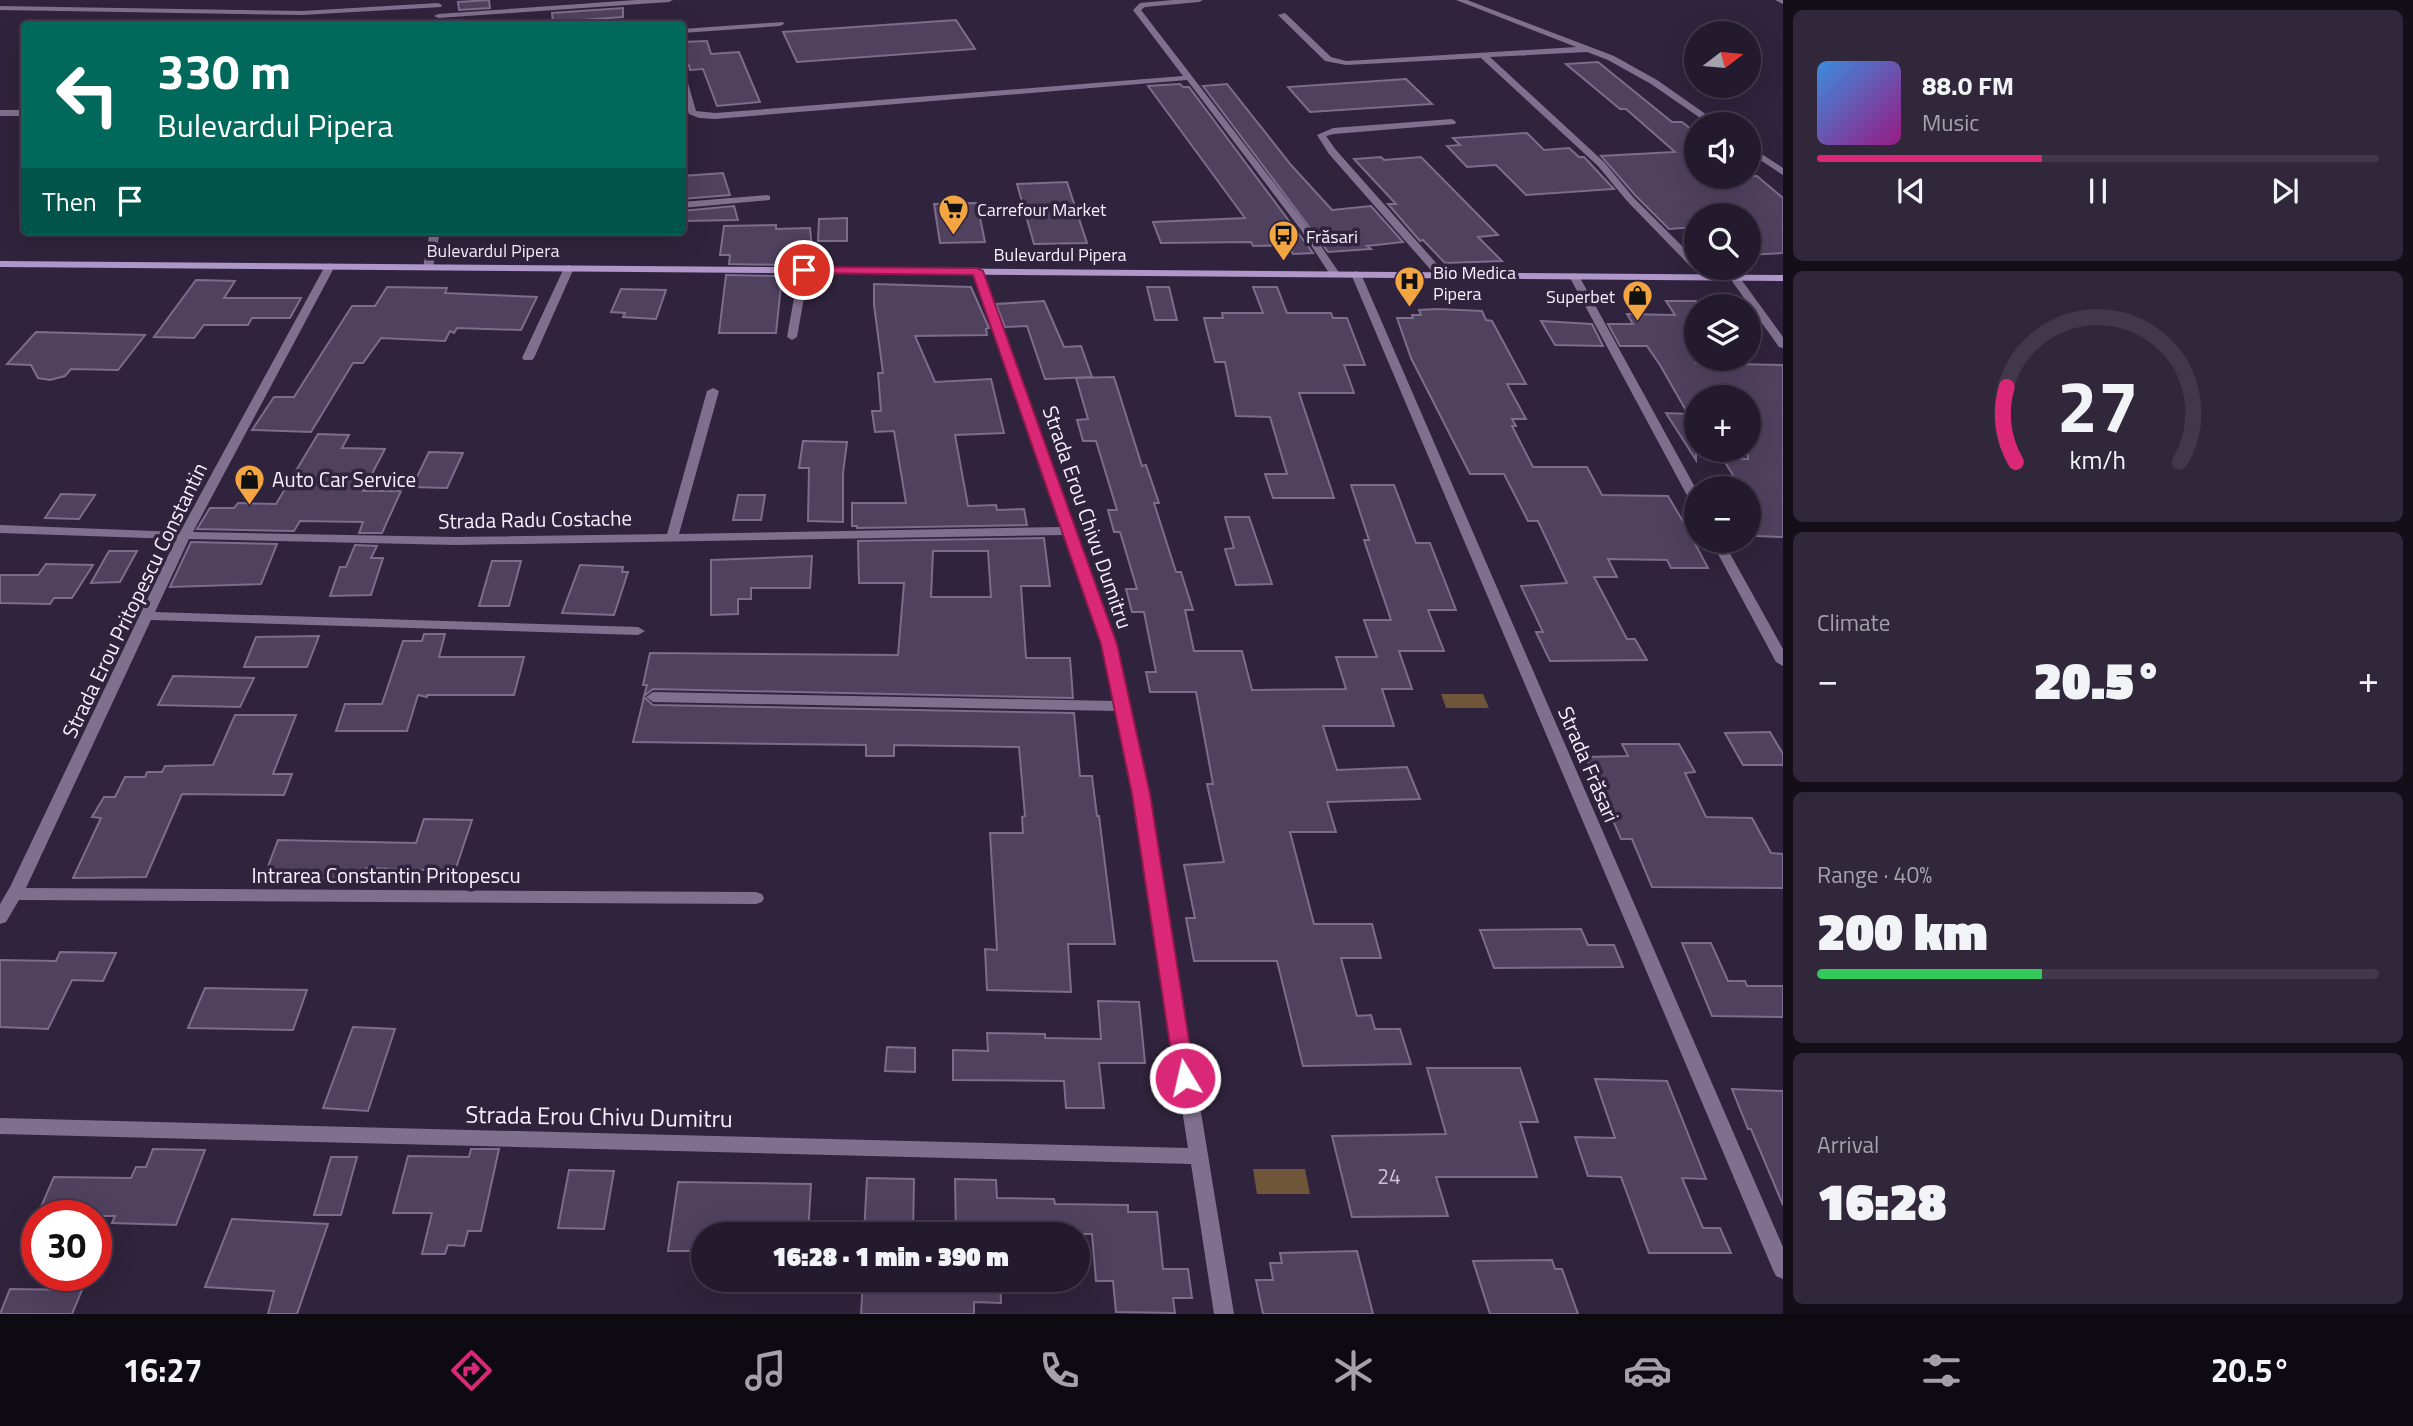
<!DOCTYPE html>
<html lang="en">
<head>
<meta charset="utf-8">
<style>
	body { margin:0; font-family:"Titillium Web",sans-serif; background:#30273a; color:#f1f3f6; height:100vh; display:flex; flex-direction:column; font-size:26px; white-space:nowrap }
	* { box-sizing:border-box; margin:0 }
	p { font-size:23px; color:#a3a1aa }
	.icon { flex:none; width:38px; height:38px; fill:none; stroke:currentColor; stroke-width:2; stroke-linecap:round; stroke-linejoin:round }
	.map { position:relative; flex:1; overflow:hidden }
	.panel { display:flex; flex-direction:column; gap:10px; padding:10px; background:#140e19; width:630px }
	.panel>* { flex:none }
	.top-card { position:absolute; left:21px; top:21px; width:665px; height:214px; border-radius:7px; box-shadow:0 7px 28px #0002,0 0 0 2px #41384a; background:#00695c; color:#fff; overflow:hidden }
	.needle { width:46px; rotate:74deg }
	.buttons { position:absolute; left:1684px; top:21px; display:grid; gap:14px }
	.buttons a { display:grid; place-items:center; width:77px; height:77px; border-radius:50%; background:#241a2e; box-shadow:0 7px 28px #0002,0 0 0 2px #41384a; font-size:35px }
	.speed { position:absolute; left:21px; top:1200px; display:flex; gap:14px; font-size:35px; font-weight:700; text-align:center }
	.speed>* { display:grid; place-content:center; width:91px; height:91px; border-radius:50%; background:#241a2e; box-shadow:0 7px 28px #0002,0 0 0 2px #41384a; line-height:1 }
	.speed .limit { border:10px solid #d22; background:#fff; color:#111 }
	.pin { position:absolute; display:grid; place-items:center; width:60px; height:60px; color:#fff; margin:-30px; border:4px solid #fff; border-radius:50%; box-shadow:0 2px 7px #0007 }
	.me { position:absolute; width:77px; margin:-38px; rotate:351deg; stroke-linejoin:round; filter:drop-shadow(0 0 5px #0008) }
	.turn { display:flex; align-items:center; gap:24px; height:147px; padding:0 21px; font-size:32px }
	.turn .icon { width:91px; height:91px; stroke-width:2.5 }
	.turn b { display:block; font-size:49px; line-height:60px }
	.then { display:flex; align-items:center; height:66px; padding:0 21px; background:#0003; gap:14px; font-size:26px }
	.big { font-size:52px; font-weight:800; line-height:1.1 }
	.panel .widget { flex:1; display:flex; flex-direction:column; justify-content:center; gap:10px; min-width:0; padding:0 24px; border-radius:10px; background:#30273a }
	.panel .dial { align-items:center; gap:0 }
	.dial svg { height:182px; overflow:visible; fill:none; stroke:#41384a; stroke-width:7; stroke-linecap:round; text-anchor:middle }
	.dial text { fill:#f1f3f6; stroke:none }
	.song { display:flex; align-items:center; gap:21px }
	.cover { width:84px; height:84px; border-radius:10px; background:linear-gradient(135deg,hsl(210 70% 55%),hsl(310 70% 35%)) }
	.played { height:7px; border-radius:4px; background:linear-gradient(90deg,#db2777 40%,#41384a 40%) }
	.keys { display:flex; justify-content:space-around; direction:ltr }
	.heat { display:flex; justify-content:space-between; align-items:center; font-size:38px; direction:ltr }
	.charge { height:10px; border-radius:5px; background:linear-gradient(90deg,#34c759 40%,#41384a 0) }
	.trip { position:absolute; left:691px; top:1222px; width:399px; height:70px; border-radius:35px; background:#241a2e; box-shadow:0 7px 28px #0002,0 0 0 2px #41384a; font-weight:800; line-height:70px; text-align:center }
	.menu { display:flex; height:112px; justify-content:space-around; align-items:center; background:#0e0a12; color:#a3a1aa }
	.menu .icon { width:49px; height:49px }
	.menu .selected { color:#db2777 }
	.menu b { font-size:32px; color:#f1f3f6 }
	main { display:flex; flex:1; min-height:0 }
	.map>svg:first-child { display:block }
</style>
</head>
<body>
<main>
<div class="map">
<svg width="1783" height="1314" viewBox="0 0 1783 1314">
	<rect width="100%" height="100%" fill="#30233d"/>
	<path fill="#6f563a" d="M1441,694H1483L1489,708H1446Z
		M1253,1169H1305L1310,1194H1257Z"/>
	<path fill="#50415f" stroke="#7c6d8c" stroke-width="2" fill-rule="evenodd" d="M489,0L490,8L459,10L458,2Z
		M623,8V17L553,22L552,13Z
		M956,20L975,49L797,62L783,32Z
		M707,41L711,54L739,52L760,102L717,106L703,69L690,70L689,65L682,66V42Z
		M1598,62L1672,122H1682L1696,133V180L1757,176L1783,198V253L1748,255V215H1696V227L1669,229L1635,195L1601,156L1675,152L1626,109H1620L1566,64Z
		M1406,79L1432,104L1310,112L1288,87Z
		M1180,84L1183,87H1189L1313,253L1293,254L1287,245L1253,246L1251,242L1161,243L1153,222L1245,218L1148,86Z
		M1227,84L1291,165L1332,210L1371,206L1403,242L1367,246L1371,249L1328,252L1203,86Z
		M1527,133L1544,150L1569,148L1579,157H1584L1614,189L1526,195L1496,165L1467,167L1447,146L1460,145L1453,138Z
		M1381,157L1384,160L1421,157L1498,235L1478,237L1502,261L1445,263L1423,240L1420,241L1388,204H1396L1354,159Z
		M723,173L730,195L682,199V176Z
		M1067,182L1087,243L1034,244L1017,184Z
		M977,203L985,242L940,243L934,204Z
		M734,206L738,220L682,221V211Z
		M847,218V241H818L819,219Z
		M776,225V229L810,228L812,249L786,250L784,265L729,264L730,255H720L724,226Z
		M726,275L782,276L776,333H719Z
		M196,280L235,281L224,298H301L290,318H252L248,325H204L194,338L154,337Z
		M874,284L971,287L989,328L986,329L987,335L915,336L935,382L991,379L1004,433L955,435L968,506L996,505L997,510L1024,509L1027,525L857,528V526H852V503H906L894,431L875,432L872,411H881L878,373H883L874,305Z
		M387,287L447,288L445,293L537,297L521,330L457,328L454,333L450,331L445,341L381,338L363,363H353L311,432L252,430L274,397H294L352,306H375Z
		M1147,287H1169L1177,320H1155Z
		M1253,287H1277L1287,313H1331L1333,318H1347L1365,365H1344L1354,393H1299L1334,498H1273L1265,474H1287L1270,417L1236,416L1225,362H1215L1204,318H1223L1222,313H1263Z
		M621,289L666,290L656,319L623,317L625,313L611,312Z
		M1044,301L1064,347L1081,346L1092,377L1045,379L1027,326L1005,327L996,304Z
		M1666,301H1696V363L1783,365V537L1757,536L1748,521V488H1741L1723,459H1748V397H1696V460L1666,413L1688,414L1660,365L1647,346H1620L1608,324H1633L1627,314L1675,315Z
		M1437,309L1482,311L1486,320L1492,321L1526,384H1507L1526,419H1512L1516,426H1512L1533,467H1587L1602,495L1668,496L1684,523L1708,568H1671L1667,560L1608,559L1617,577H1594L1627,639H1635L1647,660L1550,661L1536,632H1543L1521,586L1567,583L1538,521H1528L1504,474H1470L1411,358L1397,318H1413L1412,315H1421L1419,310Z
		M1541,321L1592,324L1603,346L1555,345Z
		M36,332L145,335L118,370L71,369L65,376L50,380L38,378L31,365L7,364Z
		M1114,377L1142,466L1146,465L1159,503H1154L1176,572H1181L1193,610H1185L1194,651H1242L1252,690L1346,689L1336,657H1377L1364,620H1391L1364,540H1369L1351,485H1394L1416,543H1430L1456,610H1428L1444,651H1399L1412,689H1382L1394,726H1323L1337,770L1407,767L1420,799L1327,802L1336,832H1290L1314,924H1372L1381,958H1341L1357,1016L1371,1015L1375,1029H1400L1411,1064L1303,1066L1277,961H1194L1186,918H1195L1184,865L1224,862L1207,784H1213L1196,692H1150L1146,672H1156L1144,612H1132L1126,589H1137L1120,532H1114L1108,510H1117L1096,441H1083L1077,420L1088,419L1076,378Z
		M318,434L349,435L342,448L385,449L363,491H401L382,533H359L363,522L300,521L294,531L197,529L210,508H234L238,503L276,504Z
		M803,441L847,442L843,473V522L808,521L809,468H799Z
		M429,452L463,453L447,488L412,487Z
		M61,494L95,495L79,519L45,518Z
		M738,495H765L761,520H733Z
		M1225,517H1249L1272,584L1236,585L1225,549L1234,548Z
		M1044,538L1050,586H1021L1026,658H1070L1073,698L653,689L644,696L647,685H643L650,653L898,655L904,583H859L858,541ZM933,551H988L991,597H931Z
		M191,542L277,544L261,584L170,587Z
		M355,545L377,546L371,558H383L371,595L330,596L340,567H346Z
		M109,551H137L120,582L91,583Z
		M812,556L810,588H751V599H738V614L711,615V560Z
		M492,561H521L509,606H479Z
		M46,564L93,565L72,598H54L50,604L0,603V575H38Z
		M580,565L623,567L622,572H628L614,615L562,613Z
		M424,634H445L439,657H524L514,695H427V697L418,695L407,731H336L345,704H382L403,641H422Z
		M319,636L307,667H244L256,637Z
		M173,676L254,678L240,707L158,705Z
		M644,697L653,705L1074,713L1080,776H1092L1097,816H1099L1115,944H1068L1071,992L987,990L985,949L997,950L990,833H1023L1022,817L1025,816L1019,747L894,745V756H866V745L633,742Z
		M235,715H296L273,774H292L284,795L182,794L146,877L73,878L101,818L92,817L104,797H115L125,777H145L147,772H162L165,766L213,765Z
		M1770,732L1783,754V765H1743L1725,733Z
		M1622,744H1679L1695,772L1685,773L1706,817L1752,818L1771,853L1783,854V888L1652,887L1632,839H1621L1586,757L1628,756Z
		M424,819L472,820L455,871L366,868L362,879L264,877L278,840L416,843Z
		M1581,929L1588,945H1614L1623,967L1494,968L1480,930Z
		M1682,943H1711L1728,981H1745L1747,986H1783V1017L1712,1016Z
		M60,952L116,953L103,981L72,980L48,1029L0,1027V960L56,961Z
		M205,988L307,990L293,1030L188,1028Z
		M1098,1001L1139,1002L1145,1063H1099L1104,1108H1066L1064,1081L953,1080V1050L988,1051L987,1033L1045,1034V1038L1101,1039Z
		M353,1027L395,1029L368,1111L323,1108Z
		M887,1047L915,1048V1072L885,1071Z
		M1427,1068H1520L1538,1122H1520L1537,1177H1436L1448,1216L1352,1217L1332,1136L1446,1134Z
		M1595,1079L1667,1081L1706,1179L1682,1178L1703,1228H1720L1731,1253H1649L1621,1177L1588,1176L1575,1137L1615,1138Z
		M1732,1089L1783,1091V1205L1751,1129H1748Z
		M153,1149L205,1150L176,1225L112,1223L115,1216H37L54,1177L131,1178L136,1167H146Z
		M471,1149H499L481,1231H468L464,1246L448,1245L445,1254H422L432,1213H393L408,1156L469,1157Z
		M331,1157H357L341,1215H314Z
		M569,1170L614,1171L604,1229L558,1228Z
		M867,1178L914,1179L913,1234H864Z
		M955,1179L996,1180L997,1198L1054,1199L1055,1204L1128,1205V1212H1157L1163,1269H1188L1192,1298H1173L1175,1313L1116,1312L1113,1281H1096L1092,1234H956Z
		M678,1182L811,1184L808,1234H704V1251H668Z
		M232,1219L328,1224L297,1314H268L274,1291L205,1287Z
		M1357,1251L1373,1314H1263L1256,1280H1273L1270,1263H1282L1280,1253Z
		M1552,1260L1555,1269H1562L1578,1314H1490L1473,1261Z
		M863,1279H1000L1001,1303L974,1302V1314H861Z
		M10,1289L82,1290L72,1314H0Z"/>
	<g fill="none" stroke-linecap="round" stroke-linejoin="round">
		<path fill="#7f708f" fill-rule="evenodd" d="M636,0H673L669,2L438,18L434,16L438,14Z
			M1173,0H1203L1199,2L1145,7L1141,10L1308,227L1340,274L1339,276H1331L1301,230L1187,80L715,119L699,118L689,114L682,93V74L686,76L696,111L715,113L1183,76L1133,10L1140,3Z
			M1456,0H1467L1614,56L1657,80L1717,122L1718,124H1709L1651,84L1608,60L1587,52L1490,57L1604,162L1633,197L1696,260V268H1700H1692L1627,201L1598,166L1481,58L1346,65L1325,61L1278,15L1285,13L1331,57L1346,61L1576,47Z
			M1775,0H1783V4Z
			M438,3L442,5L441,7L302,15L0,10V6L302,11Z
			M783,22L784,24L780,26L682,33V29Z
			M0,110H24V116H0Z
			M1452,119L1456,122L1455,124L1334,134L1326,136L1336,150L1445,273V277H1437L1329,154L1317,135L1333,128Z
			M1748,145L1783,168V175L1748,152Z
			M767,195L770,196V200L682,208V202Z
			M430,231H440L433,267L428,270L423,267Z
			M330,263L335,266L193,532L456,537L667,534L707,391L713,388L719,391L679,534L1061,527L972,271L977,268L981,269L1116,644L1149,794L1234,1314H1214L1191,1164L0,1134V1118L1188,1148L1133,794L1116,711L653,702L646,697L653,692L1114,701L1102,644L1064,535L456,545L189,539L155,612L638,627L645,631L638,635L151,620L26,888L756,892L762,894L764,898L762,902L756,904L19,900L6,922L0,924V904L10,887L176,539L0,533V525L180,532L325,266Z
			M569,265L574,268L534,358L532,360H524L522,358L564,268Z
			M804,267L809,270L797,337L792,340L787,337L799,270Z
			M1356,271L1361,274L1783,1247V1279L1776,1276L1773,1270L1351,274Z
			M1574,273L1579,276L1696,489V505L1690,501L1569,276Z
			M1734,274L1738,275L1783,337V348L1779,347L1729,277Z
			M1711,541H1723L1783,649V666L1776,662Z"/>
		<path fill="#b097ca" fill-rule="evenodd" d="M0,261L1783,275V281L0,267Z"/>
	</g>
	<path fill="#db2777" stroke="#8e194d" stroke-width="2" d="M804,267L977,268L983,271L1117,644L1150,794L1195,1078L1192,1084L1185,1087L1178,1084L1175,1078L1132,794L1101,644L973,275L800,273V268Z"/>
	<defs>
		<symbol id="supermarket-pin" viewBox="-11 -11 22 30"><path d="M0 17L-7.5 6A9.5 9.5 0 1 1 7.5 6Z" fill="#f2a541" stroke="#30233d"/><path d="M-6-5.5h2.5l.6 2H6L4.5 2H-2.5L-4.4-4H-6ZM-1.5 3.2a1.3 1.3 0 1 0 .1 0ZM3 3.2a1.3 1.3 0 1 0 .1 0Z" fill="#111"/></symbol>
		<symbol id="bus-pin" viewBox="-11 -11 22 30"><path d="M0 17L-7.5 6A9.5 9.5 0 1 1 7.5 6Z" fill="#f2a541" stroke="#30233d"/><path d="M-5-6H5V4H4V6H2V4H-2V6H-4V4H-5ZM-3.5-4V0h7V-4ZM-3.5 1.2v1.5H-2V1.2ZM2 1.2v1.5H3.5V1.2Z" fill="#111"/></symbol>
		<symbol id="hospital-pin" viewBox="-11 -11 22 30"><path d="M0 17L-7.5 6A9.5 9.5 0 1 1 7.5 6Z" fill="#f2a541" stroke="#30233d"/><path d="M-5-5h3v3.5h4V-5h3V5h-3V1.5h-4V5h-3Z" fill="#111"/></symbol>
		<symbol id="shop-pin" viewBox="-11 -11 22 30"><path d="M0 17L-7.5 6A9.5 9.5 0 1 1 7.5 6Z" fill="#f2a541" stroke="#30233d"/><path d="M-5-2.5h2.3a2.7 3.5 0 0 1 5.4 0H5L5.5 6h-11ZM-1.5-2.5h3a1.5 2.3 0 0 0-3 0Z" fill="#111"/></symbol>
	</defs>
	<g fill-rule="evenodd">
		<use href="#supermarket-pin" x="936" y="192" width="35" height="47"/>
		<use href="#bus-pin" x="1266" y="218" width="35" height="47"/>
		<use href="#hospital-pin" x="1392" y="264" width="35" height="47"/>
		<use href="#shop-pin" x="1620" y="278" width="35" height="47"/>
		<use href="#shop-pin" x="232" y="462" width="35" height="47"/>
	</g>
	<g text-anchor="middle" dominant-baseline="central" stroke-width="7" stroke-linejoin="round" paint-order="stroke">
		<g font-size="18" fill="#f6effd" stroke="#30233d" text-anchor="start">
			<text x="977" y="209">Carrefour Market</text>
			<text x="1306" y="236">Frăsari</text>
			<text x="1433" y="272">Bio Medica<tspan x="1433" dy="21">Pipera</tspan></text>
			<text x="1615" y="296" text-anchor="end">Superbet</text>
		</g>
		<g font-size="18" fill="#f6effd" stroke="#30233d">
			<text x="493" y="250">Bulevardul Pipera</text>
			<text x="1060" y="254">Bulevardul Pipera</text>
		</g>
		<g font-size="21" fill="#f6effd" stroke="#30233d" text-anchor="start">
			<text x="272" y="479">Auto Car Service</text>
		</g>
		<g font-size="21" fill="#f6effd" stroke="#30233d">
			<text transform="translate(1088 517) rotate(71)">Strada Erou Chivu Dumitru</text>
			<text transform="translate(535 519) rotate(-1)">Strada Radu Costache</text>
			<text transform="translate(134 600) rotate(-64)">Strada Erou Pritopescu Constantin</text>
			<text transform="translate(1589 764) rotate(67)">Strada Frăsari</text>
			<text x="386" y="875">Intrarea Constantin Pritopescu</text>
		</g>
		<g font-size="21" fill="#ccc4d6">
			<text x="1389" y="1176">24</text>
		</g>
		<g font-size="24" fill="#f6effd" stroke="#30233d">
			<text transform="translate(599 1116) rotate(1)">Strada Erou Chivu Dumitru</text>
		</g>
	</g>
</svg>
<div class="buttons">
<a><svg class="needle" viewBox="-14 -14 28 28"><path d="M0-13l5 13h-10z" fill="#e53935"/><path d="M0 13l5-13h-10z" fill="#a3a1aa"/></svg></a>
<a><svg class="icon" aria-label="sound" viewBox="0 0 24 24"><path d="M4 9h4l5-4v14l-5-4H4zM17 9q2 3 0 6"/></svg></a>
<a><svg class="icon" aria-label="search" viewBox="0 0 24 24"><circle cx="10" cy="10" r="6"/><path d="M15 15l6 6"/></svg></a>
<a><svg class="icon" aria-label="layers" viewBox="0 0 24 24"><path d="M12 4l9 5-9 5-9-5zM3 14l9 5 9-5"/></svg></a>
<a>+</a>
<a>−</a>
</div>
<div class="speed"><div class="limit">30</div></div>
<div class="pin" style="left:804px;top:270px;background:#d93025"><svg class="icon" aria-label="arrive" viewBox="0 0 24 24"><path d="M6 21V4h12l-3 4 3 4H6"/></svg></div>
<svg class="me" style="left:1185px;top:1078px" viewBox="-20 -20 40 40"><circle r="17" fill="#db2777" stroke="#fff" stroke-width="3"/><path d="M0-11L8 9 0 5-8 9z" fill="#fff"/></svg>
<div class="trip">16:28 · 1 min · 390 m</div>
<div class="top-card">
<div class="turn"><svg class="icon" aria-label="left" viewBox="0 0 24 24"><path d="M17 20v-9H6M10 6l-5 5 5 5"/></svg><div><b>330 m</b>Bulevardul Pipera</div></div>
<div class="then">Then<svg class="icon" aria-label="arrive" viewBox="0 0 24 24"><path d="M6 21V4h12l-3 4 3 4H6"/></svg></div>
</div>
</div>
<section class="panel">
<div class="widget">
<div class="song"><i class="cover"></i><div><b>88.0 FM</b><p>Music</p></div></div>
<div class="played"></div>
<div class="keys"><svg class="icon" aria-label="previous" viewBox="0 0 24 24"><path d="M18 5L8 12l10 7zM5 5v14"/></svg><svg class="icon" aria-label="pause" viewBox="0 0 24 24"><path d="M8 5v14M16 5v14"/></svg><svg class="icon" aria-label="next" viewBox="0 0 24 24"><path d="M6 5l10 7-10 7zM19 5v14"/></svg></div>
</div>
<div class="widget dial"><svg viewBox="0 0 100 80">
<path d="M14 69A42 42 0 1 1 86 69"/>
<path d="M14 69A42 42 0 0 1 10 36" stroke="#db2777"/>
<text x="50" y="56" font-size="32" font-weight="700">27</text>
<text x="50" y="72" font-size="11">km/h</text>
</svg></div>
<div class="widget"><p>Climate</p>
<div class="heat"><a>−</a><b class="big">20.5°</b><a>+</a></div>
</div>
<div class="widget"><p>Range · 40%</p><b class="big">200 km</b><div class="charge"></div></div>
<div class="widget"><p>Arrival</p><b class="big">16:28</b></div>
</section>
</main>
<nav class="menu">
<b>16:27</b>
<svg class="icon selected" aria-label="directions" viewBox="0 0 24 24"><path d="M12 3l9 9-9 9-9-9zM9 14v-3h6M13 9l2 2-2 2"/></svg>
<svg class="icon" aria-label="music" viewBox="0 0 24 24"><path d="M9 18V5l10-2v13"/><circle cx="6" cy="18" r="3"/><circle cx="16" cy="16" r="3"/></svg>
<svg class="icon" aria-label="phone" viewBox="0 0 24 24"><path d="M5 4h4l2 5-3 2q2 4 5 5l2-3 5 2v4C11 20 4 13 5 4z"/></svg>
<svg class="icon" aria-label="climate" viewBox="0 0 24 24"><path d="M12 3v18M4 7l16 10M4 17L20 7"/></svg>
<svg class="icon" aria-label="car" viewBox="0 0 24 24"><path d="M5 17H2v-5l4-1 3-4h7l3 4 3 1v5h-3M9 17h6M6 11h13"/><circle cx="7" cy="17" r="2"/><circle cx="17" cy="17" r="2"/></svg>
<svg class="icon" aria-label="filters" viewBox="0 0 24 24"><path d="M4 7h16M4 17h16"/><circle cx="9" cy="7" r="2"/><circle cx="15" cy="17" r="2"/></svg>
<b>20.5°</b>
</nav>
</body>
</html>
